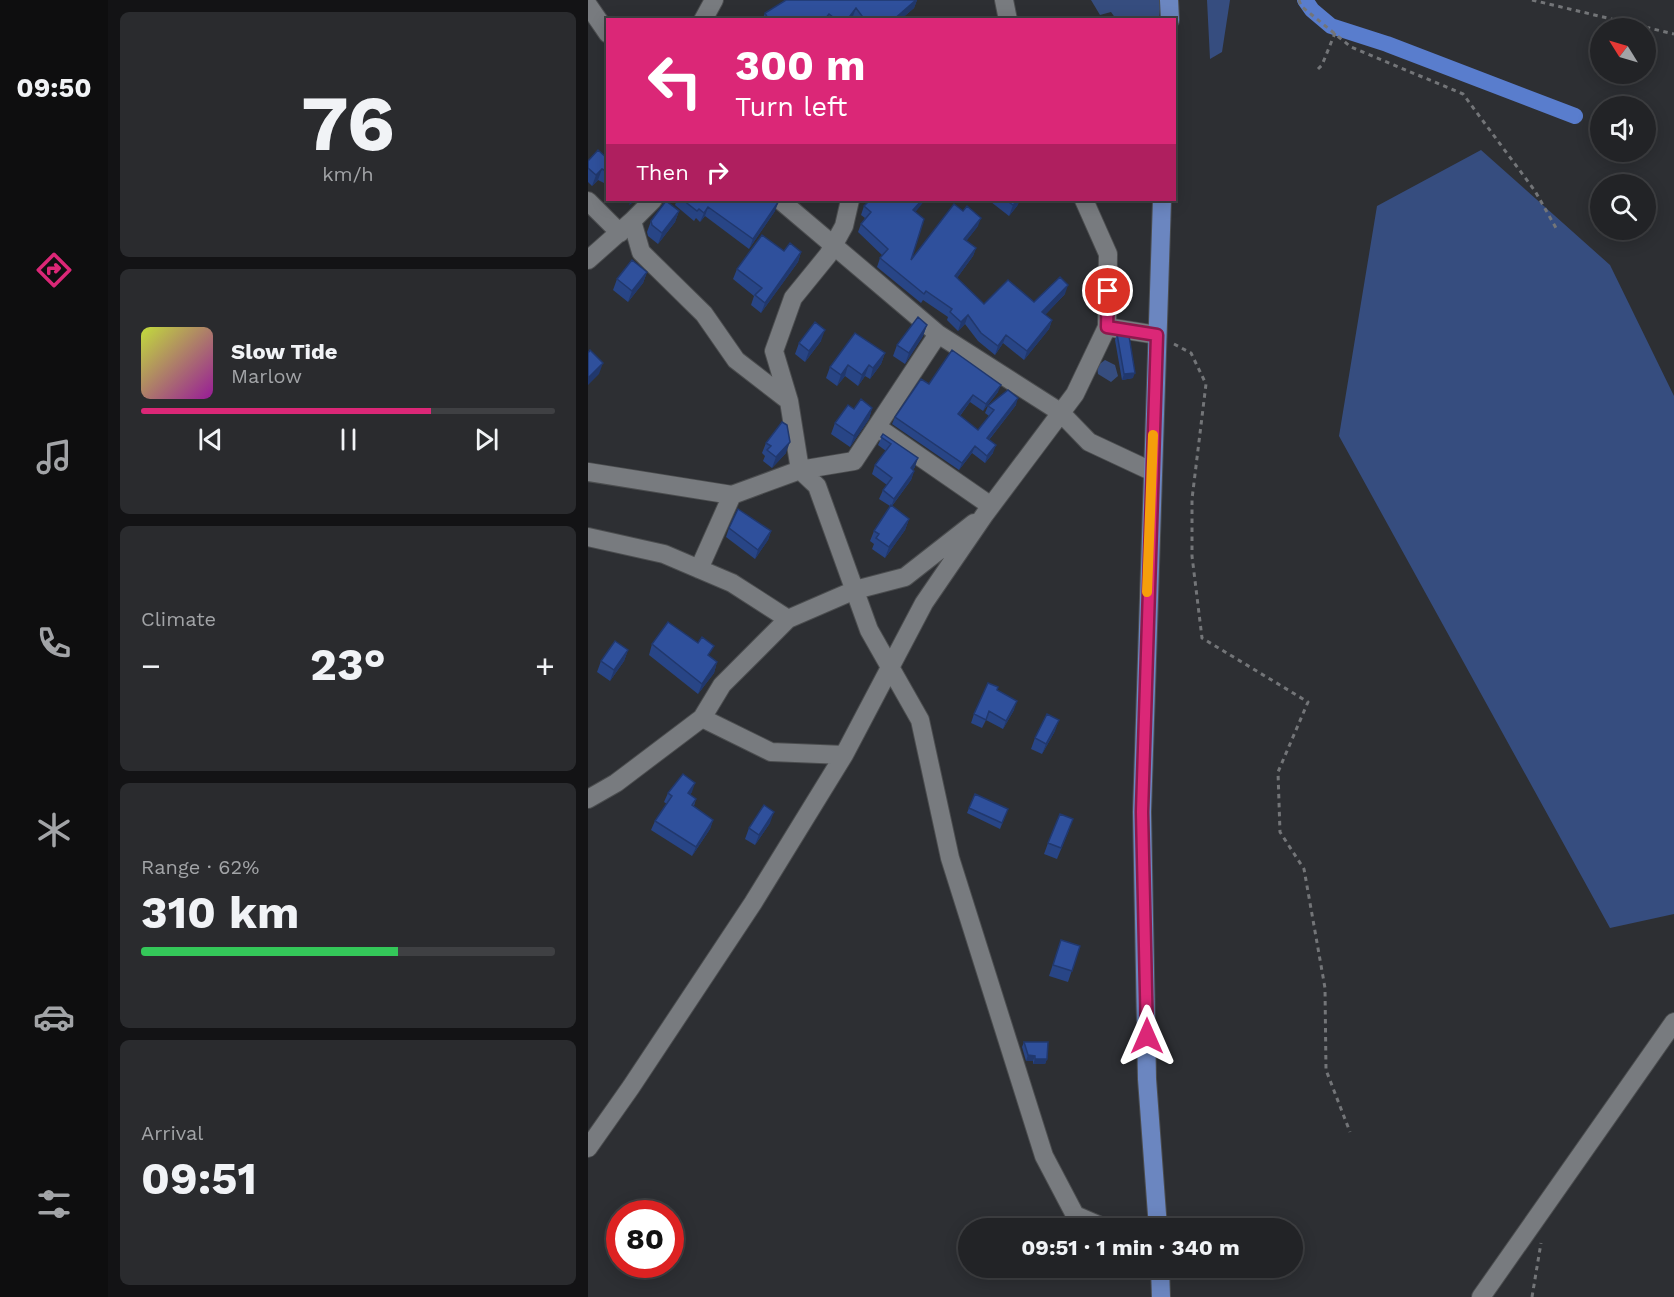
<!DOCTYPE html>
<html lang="en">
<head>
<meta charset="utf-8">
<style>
	body { margin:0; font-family:"Work Sans",sans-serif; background:#2a2b2e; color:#f1f3f6; height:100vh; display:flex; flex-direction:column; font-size:22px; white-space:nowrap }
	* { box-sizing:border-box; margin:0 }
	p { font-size:20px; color:#a2a4a7 }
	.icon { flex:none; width:33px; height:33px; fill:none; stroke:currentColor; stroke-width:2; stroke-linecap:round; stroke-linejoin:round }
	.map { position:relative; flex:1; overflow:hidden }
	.sheet { display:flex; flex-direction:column; gap:12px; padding:12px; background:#131315; width:480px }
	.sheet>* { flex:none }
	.top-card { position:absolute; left:18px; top:18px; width:570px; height:183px; border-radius:0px; box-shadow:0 3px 15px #0003,0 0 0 2px #3f4043; background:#db2777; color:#fff; overflow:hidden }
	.needle { width:39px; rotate:307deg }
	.fabs { position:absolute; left:1002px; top:18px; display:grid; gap:12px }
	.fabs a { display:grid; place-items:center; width:66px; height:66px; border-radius:50%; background:#222326; box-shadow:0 3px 15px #0003,0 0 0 2px #3f4043; font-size:30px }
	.speed { position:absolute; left:18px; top:1200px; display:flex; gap:12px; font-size:30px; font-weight:700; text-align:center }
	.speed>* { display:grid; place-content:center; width:78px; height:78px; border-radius:50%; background:#222326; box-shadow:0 3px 15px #0003,0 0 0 2px #3f4043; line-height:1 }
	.speed .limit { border:9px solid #d22; background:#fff; color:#111 }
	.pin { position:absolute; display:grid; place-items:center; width:51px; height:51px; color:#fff; margin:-26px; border:3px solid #fff; border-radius:50%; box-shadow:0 2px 6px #0007 }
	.me { position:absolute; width:66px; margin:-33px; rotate:0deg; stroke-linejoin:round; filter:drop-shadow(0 0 4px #0008) }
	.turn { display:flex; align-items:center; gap:21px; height:126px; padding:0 30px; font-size:27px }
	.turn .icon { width:78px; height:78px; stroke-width:2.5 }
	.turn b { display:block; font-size:42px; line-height:51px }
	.then { display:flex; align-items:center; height:57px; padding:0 30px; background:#0003; gap:12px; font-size:22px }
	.big { font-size:45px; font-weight:700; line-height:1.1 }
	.sheet .card { flex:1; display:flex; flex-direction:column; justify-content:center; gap:9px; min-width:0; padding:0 21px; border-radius:9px; background:#2a2b2e }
	.sheet .dial { align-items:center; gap:0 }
	.dial b { font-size:78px; line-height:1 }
	.song { display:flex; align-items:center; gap:18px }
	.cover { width:72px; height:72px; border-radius:9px; background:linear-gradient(135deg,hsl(70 70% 55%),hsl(300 70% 35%)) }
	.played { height:6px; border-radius:3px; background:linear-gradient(90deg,#db2777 70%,#3f4043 70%) }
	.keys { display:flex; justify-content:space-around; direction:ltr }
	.heat { display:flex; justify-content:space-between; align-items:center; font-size:33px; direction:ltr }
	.charge { height:9px; border-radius:4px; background:linear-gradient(90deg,#34c759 62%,#3f4043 0) }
	.trip { position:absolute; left:370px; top:1218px; width:345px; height:60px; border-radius:30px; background:#222326; box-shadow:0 3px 15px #0003,0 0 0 2px #3f4043; font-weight:700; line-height:60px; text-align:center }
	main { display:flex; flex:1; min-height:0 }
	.tab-bar { display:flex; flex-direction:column; width:108px; justify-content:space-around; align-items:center; background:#0e0e0f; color:#a2a4a7 }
	.tab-bar .icon { width:42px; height:42px }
	.tab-bar .current { color:#db2777 }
	.tab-bar b { font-size:27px; color:#f1f3f6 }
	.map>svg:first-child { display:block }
</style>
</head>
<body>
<main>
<nav class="tab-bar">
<b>09:50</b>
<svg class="icon current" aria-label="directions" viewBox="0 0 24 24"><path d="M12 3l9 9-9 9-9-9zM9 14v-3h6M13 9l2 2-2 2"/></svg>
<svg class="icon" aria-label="music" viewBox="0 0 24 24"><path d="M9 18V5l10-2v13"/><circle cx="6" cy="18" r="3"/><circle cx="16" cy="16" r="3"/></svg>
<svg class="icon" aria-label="phone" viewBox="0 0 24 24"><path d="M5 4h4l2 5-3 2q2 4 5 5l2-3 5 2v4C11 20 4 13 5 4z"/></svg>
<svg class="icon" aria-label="climate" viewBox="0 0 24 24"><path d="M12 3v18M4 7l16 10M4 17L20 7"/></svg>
<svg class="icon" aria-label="car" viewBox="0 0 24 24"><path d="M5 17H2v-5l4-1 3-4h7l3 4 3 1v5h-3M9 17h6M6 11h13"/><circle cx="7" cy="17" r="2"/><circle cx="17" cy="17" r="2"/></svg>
<svg class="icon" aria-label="filters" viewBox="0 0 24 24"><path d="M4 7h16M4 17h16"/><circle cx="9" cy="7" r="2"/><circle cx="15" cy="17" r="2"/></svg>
</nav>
<section class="sheet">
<div class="card dial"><b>76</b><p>km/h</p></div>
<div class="card">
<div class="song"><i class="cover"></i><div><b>Slow Tide</b><p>Marlow</p></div></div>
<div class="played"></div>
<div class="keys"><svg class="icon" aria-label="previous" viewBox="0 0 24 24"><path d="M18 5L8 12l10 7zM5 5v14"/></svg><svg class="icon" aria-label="pause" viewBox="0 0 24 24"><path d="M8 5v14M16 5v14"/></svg><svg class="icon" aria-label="next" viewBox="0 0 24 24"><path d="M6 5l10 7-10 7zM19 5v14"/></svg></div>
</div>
<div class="card"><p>Climate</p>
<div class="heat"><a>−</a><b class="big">23°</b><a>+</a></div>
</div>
<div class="card"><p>Range · 62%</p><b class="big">310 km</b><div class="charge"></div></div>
<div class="card"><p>Arrival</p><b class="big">09:51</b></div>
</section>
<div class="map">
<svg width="1086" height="1297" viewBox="0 0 1086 1297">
	<rect width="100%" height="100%" fill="#2d2f33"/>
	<path fill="#364d7f" d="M503,0H573L571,19H528L523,12L512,15Z
		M619,0H642L634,52L622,59Z
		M893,150L1022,265L1086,396V914L1022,928L751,436L789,206Z
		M517,360L527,365L530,376L523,382L510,374L509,366Z"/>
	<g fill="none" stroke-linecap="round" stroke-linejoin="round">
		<path stroke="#597dcd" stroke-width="16" d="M717,0L724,10L743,26L799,44L987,116"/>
		<defs>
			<path id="minor" d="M416,0L420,20
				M0,5L20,34
				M115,20L126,0
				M65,200L44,221L53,252L116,314L148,360L201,401L212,470L229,486L281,630L332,720L362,858L456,1156L487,1215L517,1228
				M192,200L350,334L472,412L501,442L563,471
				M0,201L32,233
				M0,260L44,221
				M519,327L569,335
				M201,401L186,351L205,298L240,255L256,226L262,200
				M289,427L403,506
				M0,472L144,495L212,470L266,461L350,334
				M0,537L76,554L144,583L200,619
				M111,569L144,495
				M114,718L183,752L256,755
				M0,799L28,783L114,718L134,685L200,619L267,590L317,577L386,523
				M0,1148L43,1087L165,903L256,755L336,603L397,514L487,394L519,327L520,254L496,200
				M893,1297L1086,1022"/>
			<path id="trunk" d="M581,0L582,20
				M570,1228L559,1079L554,812L574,200
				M572,1268L573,1297"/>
		</defs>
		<use href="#minor" stroke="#4b4d4f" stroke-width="20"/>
		<use href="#trunk" stroke="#4b4d4f" stroke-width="20"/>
		<path stroke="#737578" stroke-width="3" stroke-dasharray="4.5 4.5" stroke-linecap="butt" d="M711,0L713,6L763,47L875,94L947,191L968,228
			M944,0L1086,34
			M730,69L734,65L747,33
			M586,344L603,353L618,384L604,499V556L614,638L720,702L690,772L692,832L716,869L737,988L738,1070L762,1132
			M944,1297L953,1243"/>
		<use href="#minor" stroke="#787b7f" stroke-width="18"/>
		<use href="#trunk" stroke="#6b86c0" stroke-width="18"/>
	</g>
	<path fill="#284586" d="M198,0H329L326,8L312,20H267L265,16L262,20H174L177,13Z
		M20,159V185L10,180L4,186L0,182V161Z
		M89,200H188L187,211L161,249L117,216L112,222L108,218L106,221L87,205Z
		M404,200H432L429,206L421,216L403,202Z
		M276,206L328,212L323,260L390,226L378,241L388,248L385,256L369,278L396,304L446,302L477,294L457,315L464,320L461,329L436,360L415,343L407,355L390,341L377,324L370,331L359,320L360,317L335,300L333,303L289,267L292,258L295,256L270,232L273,224L277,218L273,215Z
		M91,211L87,222L70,244L60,236L59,232L63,221Z
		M196,251L213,252L210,262L173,313L163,305L166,296L145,279L149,269Z
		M59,272L55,283L40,302L25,290L29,279Z
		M339,325L335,336L317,364L305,356L309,345Z
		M529,334L545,378L534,380L527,340Z
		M233,341L217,362L207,354L211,343Z
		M297,353L293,364L282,379L277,376L270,386L257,376L249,386L238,378L242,367Z
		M341,384L410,392L395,411L382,402L372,416L390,430L401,416L397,413L400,406L428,405L401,440L405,453L397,463L384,453L371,470L304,424L307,417Z
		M284,408L281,419L262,447L243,434L247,423L266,409Z
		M295,434L327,467L325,470L326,471L323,480L304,506L321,519L317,530L297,558L284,549L286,544L282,541L286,531L302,506L291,499L295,490L299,485L284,474L287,465L298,451L290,445Z
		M178,443L198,453L184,468L175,461L177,456L174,453Z
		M141,528L183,531L180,540L167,559L138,537Z
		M64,644L122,657L129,662L126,673L110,694L61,655Z
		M40,650L36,661L22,681L9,672L13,661Z
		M409,690L426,710L415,729L398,720L394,728L383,723L386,714Z
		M467,731L454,754L443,749L447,738Z
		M104,792L102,794L108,799L106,806L125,820L122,829L104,856L63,830L67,821L79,804L76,802L80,793Z
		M381,808L420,809L412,829L379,813Z
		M182,823L167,845L157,839L161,828Z
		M481,830L469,859L456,854L460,843Z
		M473,940L492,946L480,982L461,976Z
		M436,1042L459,1059L457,1064H445V1061H438L434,1047Z"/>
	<path fill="#21386d" d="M328,0H329L326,8L312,20H305Z
		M268,8L265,16L262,20H259Z
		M14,169L10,180L4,186L8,175Z
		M43,200H49L41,205Z
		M334,200H337L322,219L325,210Z
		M430,200H432L429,206L421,216L425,205Z
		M191,201L187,211L161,249L165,239Z
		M120,207L117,216L112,222L116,213Z
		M91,211L87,222L70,244L74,233Z
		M393,218L390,226L373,248L376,239Z
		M388,248L385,256L364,285L367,276Z
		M213,252L210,262L173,313L177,303Z
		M59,272L55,283L40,302L44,291Z
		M480,285L477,294L451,321L454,312Z
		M380,315L377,324L370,331L373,322Z
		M464,320L461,329L436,360L439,351Z
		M339,325L335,336L317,364L321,353Z
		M237,330L233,341L217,362L221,351Z
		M418,335L415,343L407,355L410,346Z
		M297,353L293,364L282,379L285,368Z
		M15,363L11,374L0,385V378Z
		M260,365L257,376L249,386L253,375Z
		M281,365L277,376L270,386L274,375Z
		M547,373L545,378L534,380L536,374Z
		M413,385L410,392L395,411L398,404Z
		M385,395L382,402L367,422L370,414Z
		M430,398L428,405L396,446L399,438Z
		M284,408L281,419L262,447L266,436Z
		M202,442L198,453L184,468L188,457Z
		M408,445L405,453L397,463L399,456Z
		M387,446L384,453L371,470L374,463Z
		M330,458L327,467L320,477L323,468Z
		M326,471L323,480L303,507L306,499Z
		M321,519L317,530L297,558L301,547Z
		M183,531L180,540L167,559L170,550Z
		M40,650L36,661L22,681L26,670Z
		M129,662L126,673L110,694L114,684Z
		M429,701L426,710L415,729L418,721Z
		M471,720L467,731L454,754L458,744Z
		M107,783L104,792L96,802L100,793Z
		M186,812L182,823L167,845L171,835Z
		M125,820L122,829L104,856L108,847Z
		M440,1055L447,1056L445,1061H438Z
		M447,1059H459L457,1064H445Z"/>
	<path fill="#2f509c" stroke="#21386d" stroke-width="1.5" d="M198,0H328L305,20H277L268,8L259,20H249L241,14L236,20H181L177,13Z
		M10,150L20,159V172L14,169L8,175L0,168V161Z
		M95,200H188L191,201L165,239L120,207L116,213L111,209L109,211Z
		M282,200H334L325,210L336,219L323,260L366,204L375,211L379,206L393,218L376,239L388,248L367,276L396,304L420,280L446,302L472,277L480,285L454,312L464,320L439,351L418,335L410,346L393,333L380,315L373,322L362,312L364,309L338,291L336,294L292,258L300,249L273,224L283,212L276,206Z
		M418,200H430L425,205Z
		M78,201L91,211L74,233L64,225L63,221Z
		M174,235L196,251L202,243L213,252L177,303L167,295L174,288L149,269Z
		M44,260L59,272L44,291L29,279Z
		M330,317L339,325L321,353L309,345Z
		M227,322L237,330L221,351L211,343Z
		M267,333L297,353L285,368L281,365L274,375L260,365L253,375L242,367Z
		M529,334L541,336L547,373L536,374Z
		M2,350L15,363L0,378V353Z
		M364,350L413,385L398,404L385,395L370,414L390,430L406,410L400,406L420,390L430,398L399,438L408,445L399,456L387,446L374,463L307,417L333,379L341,384Z
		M273,399L284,408L266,436L247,423L260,405L266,409Z
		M194,422L199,425L202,442L188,457L179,450L183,446L178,443Z
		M295,434L330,458L323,468L326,471L306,499L295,490L304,478L287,465L303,444L293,437Z
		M303,505L321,519L301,547L288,538L291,534L286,531Z
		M150,509L183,531L170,550L141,528Z
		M80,622L110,643L114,637L126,646L120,655L129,662L114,684L64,644Z
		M27,641L40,650L26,670L13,661Z
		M400,683L410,687L409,690L429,701L418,721L401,711L398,720L386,714Z
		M459,714L471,720L458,744L447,738Z
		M95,774L107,783L100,793L108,799L104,805L125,820L108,847L67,821L84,796L80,793Z
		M387,794L420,809L414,823L381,808Z
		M176,805L186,812L171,835L161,828Z
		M472,814L485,819L473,848L460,843Z
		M473,940L492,946L484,971L465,965Z
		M436,1042H460L459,1059H447V1056L440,1055Z"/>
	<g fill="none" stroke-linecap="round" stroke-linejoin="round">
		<defs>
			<path id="route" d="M520,291L519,327L569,335L554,812L559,1036"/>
		</defs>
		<use href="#route" stroke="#8e194d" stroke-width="15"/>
		<use href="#route" stroke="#db2777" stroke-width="10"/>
		<path stroke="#f59e0b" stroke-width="10" d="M559,592L565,435"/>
	</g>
</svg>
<div class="fabs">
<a><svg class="needle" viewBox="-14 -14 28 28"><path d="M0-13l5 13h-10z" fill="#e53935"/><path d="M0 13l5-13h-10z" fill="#a2a4a7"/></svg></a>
<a><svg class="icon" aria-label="sound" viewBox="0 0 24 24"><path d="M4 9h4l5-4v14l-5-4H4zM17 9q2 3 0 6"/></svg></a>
<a><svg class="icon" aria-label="search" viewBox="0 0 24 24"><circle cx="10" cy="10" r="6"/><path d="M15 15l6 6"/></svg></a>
</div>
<div class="speed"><div class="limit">80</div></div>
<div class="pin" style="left:520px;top:291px;background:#d93025"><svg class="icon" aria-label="arrive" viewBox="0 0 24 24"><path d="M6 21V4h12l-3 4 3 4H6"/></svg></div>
<svg class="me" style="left:559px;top:1036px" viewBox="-20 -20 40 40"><path d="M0-17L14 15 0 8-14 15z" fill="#db2777" stroke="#fff" stroke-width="4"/></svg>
<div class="trip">09:51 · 1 min · 340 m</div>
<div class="top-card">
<div class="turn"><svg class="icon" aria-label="left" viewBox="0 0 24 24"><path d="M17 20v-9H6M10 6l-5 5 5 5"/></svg><div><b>300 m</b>Turn left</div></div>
<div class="then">Then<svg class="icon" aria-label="right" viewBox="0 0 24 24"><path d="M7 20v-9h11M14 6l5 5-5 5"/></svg></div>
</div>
</div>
</main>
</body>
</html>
